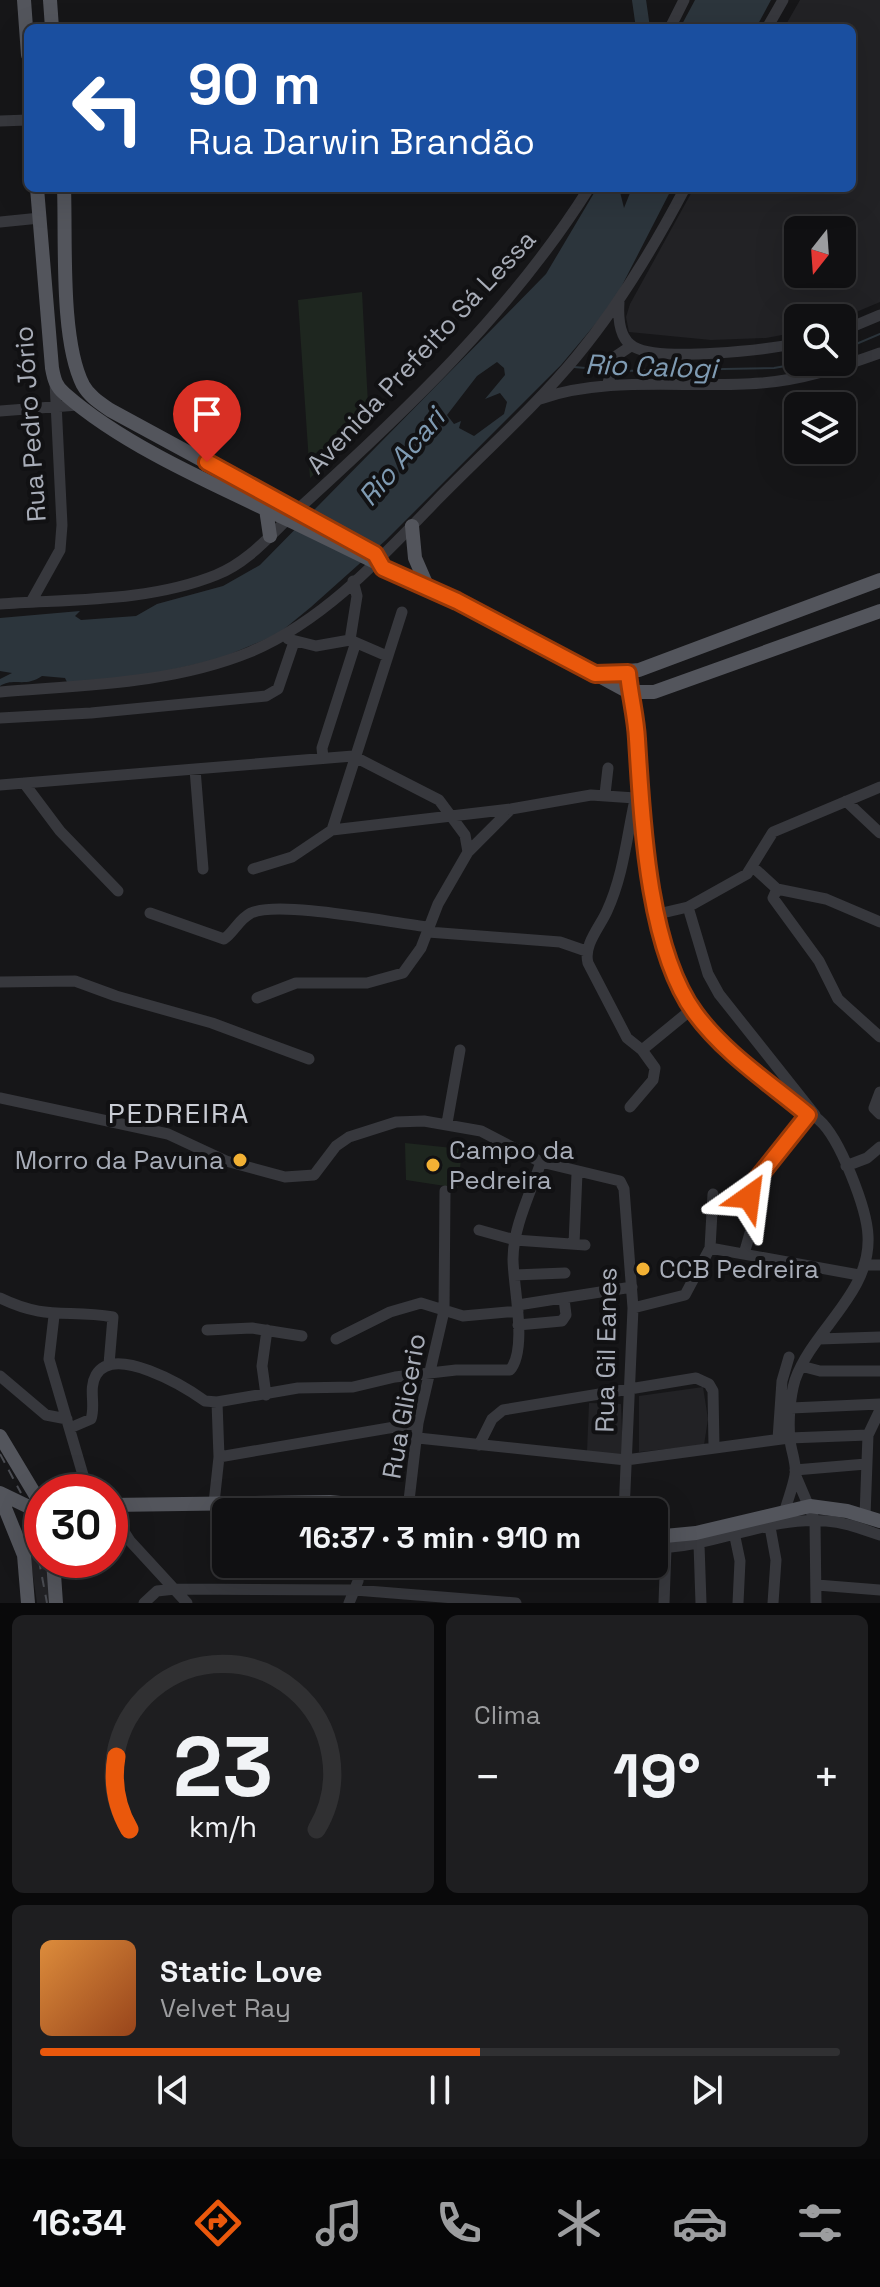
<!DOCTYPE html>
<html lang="pt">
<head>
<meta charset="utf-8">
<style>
	body { margin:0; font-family:"Space Grotesk",sans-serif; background:#1e1e20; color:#f1f3f6; height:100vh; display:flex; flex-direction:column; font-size:30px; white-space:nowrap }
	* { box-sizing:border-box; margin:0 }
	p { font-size:26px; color:#9c9d9f }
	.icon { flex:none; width:44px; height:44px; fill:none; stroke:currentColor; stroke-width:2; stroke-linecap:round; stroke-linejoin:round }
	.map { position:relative; height:1603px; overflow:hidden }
	.side { display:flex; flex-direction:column; gap:12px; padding:12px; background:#09090a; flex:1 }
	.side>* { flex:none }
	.top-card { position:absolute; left:24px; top:24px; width:832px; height:168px; border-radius:12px; box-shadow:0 8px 32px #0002,0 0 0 2px #303032; background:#1a4fa0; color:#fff; overflow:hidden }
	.needle { width:52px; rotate:197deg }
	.controls { position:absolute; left:784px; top:216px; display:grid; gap:16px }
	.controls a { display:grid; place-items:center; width:72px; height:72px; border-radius:12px; background:#101012; box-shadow:0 8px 32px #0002,0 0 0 2px #303032; font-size:40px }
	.speed { position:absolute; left:24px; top:1474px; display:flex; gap:16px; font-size:40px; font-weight:700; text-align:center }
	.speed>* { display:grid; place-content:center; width:104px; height:104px; border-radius:50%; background:#101012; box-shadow:0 8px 32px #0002,0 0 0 2px #303032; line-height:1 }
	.speed .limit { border:12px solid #d22; background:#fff; color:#111 }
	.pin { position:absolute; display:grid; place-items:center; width:68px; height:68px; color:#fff; margin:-82px -34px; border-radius:50% 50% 50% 0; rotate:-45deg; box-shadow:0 0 8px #0007 }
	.pin .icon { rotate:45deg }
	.me { position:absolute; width:88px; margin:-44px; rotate:31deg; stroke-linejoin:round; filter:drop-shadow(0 0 6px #0008) }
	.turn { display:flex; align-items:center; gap:28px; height:168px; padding:0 32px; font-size:36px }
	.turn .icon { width:104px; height:104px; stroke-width:2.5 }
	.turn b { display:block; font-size:56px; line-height:68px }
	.big { font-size:60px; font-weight:600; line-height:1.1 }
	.side .widget { flex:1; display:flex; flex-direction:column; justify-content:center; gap:12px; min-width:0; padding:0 28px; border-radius:12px; background:#1e1e20 }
	.side .dial { align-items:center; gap:0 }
	.dial svg { height:208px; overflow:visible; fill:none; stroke:#303032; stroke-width:7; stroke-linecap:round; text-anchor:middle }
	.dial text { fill:#f1f3f6; stroke:none }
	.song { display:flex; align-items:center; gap:24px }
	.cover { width:96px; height:96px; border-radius:12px; background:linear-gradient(135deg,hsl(30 70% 55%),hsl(20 70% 35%)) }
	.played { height:8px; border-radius:4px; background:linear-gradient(90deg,#ea580c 55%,#303032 55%) }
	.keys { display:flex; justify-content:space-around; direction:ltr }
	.heat { display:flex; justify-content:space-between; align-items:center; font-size:44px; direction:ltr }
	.side .tiles { flex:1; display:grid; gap:12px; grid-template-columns:1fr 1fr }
	.widget:last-child { grid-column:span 2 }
	.trip { position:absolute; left:212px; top:1498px; width:456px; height:80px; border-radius:12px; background:#101012; box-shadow:0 8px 32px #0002,0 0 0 2px #303032; font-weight:600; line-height:80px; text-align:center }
	.tabs { display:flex; height:128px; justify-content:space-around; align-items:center; background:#060607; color:#9c9d9f }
	.tabs .icon { width:56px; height:56px }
	.tabs .current { color:#ea580c }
	.tabs b { font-size:36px; color:#f1f3f6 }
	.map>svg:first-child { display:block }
</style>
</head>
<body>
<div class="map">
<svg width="880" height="1603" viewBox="0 0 880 1603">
	<rect width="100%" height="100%" fill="#161618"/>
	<path fill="#222225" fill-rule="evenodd" d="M800,0H880V302L842,318H798V332L766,338L711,340L629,332L626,317L630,304L694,188H852V28H784ZM798,230H842V274H798Z
		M703,1387L708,1419L704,1445L639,1452V1396Z
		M589,1403L621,1404L623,1457L587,1452Z
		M32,1517L42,1526V1560H49L53,1603H37L26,1528Z"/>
	<path fill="#1e261f" d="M362,292L369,423L310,478L298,300Z
		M405,1143L462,1149L458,1188L406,1180Z"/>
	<path fill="#2c353c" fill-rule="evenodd" d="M695,0H771L756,28H680Z
		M597,188H619L624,208L632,188H672L613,303L561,365L386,540L311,607L278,634L219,659L135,678L68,684L65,678L42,676C25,688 14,677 0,686V679L12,673L0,671V618L80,611L75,616L81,620L136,616L157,604L223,586L260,565L546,274ZM497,362L504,368L505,375L485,399L500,393L507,402L504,414L474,436L459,428L461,421L454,424L447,415L477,376Z"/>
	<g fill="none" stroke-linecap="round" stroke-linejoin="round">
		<path stroke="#2c353c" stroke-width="2" d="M842,350L880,334
			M574,367L608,370
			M618,371L774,368L808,362"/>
		<path stroke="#2c353c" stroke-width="14" d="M639,0L643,28"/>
		<path stroke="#37383d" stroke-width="11" d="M670,28L684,0
			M767,28L783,0
			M0,121L28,120
			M0,222L40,218
			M619,302C618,317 619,339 634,347C661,362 766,350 798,343
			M842,331L880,315
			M607,386L616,356L631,346
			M540,399C609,375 688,389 761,383C802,380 841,367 880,353
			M0,411L78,405
			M353,581L357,596L350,640L387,656
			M31,602L60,550L62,525L55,382
			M0,604C71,599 149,602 216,575C249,562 271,534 296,511C403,414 512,311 589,188
			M288,639L316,646L350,640
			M628,673C630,695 636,716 637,738C643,827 644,931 692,1009C722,1057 777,1085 819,1120C840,1138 867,1209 868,1236C871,1294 813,1329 795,1380C790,1397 788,1421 790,1440C791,1451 797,1464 795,1475C793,1487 788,1499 785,1510
			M0,692C83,685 172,684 250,652C324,621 383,556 437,500C484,452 535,407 577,356C619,305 654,247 685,188
			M0,718L91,713L266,696L278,689L294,642
			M323,758L322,748L355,645
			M195,769L203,869
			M24,783L60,831L118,891
			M0,785L353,756L439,800L465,835L468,852L511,809
			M605,794L608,768
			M846,801L880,833
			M332,830L402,612
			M754,868L777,889L773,898L819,961L838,999L880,1037
			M253,869L292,857L332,830L511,809L591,795L635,798
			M777,889L826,899L880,922
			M688,907L708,974L719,994L815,1115
			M150,913L224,939C234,932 239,919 251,913C280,900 392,923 429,927
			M658,914L688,907L747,874L773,832L880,787
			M428,932L560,942L586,951
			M0,982L75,981L116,996L212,1023L309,1059
			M257,998L296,983H367L403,973L421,948L438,904L468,852
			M642,1050L692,1009
			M880,1092L874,1108L880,1114
			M0,1098L168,1134L226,1161L285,1177L314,1175L336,1146L349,1137L396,1122L424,1121L481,1131L541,1162L620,1181L624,1189L633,1308L624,1512
			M630,1107L653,1080L655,1068L642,1050L627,1038L588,963C583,945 600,927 607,911C624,874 627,834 636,795
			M447,1123L460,1050
			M846,1166L867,1158L880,1147
			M479,1230L515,1240L585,1245
			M574,1244L577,1173
			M710,1248L859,1275
			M744,1254L754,1219L747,1192L808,1115
			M864,1265H880
			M514,1275L565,1273
			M0,1298C47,1321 67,1309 113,1317L109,1364
			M518,1305L632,1287
			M633,1308L685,1295L710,1248L713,1194
			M54,1316L49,1359L88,1492
			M518,1325L562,1321L566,1315L564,1299
			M207,1330L252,1328L302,1336
			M336,1339L390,1312L421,1303L463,1316L518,1311
			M819,1339L880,1337
			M801,1366L820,1371H880
			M0,1376L46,1415L67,1419
			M266,1395L262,1366L267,1330
			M791,1408L880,1404
			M70,1428L91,1419C96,1405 88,1389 96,1375C114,1344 184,1386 205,1401L217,1402L298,1388L353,1387L395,1377L456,1370H510C528,1349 513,1286 513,1259C513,1227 531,1192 541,1162
			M418,1438L626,1460L789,1438L868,1435
			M778,1439L782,1381L789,1357
			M479,1445L492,1419L503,1410L696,1378L709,1384L713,1391L714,1447
			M219,1457L418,1423
			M795,1470L866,1464
			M795,1474L815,1521L816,1603
			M214,1503L219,1457L217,1402
			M408,1509L418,1423L444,1311L445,1191
			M110,1510L130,1541L187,1603
			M865,1516L868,1435L880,1410
			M770,1527L776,1560L773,1603
			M735,1537L740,1561L738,1603
			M699,1544L701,1603
			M654,1548C712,1548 768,1516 826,1521C845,1522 862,1529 880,1535
			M817,1585L880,1590
			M144,1603L157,1591L175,1589L355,1590L516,1603
			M349,1603L358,1581L360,1564
			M664,1603L666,1548"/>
		<path stroke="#53555c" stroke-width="14" d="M24,0L28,55
			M50,0L52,28
			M37,188L52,368C54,379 56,387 65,394C125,447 220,487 293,522C406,577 519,632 629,692H654L880,611
			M64,188C66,240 60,340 83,385C89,396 100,403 110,410L375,554L382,566
			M266,509L270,536
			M412,526L415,558L428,588
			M597,674L639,670L880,580
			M0,1436L42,1506
			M0,1493L27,1506H42
			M0,1496L24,1555L28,1603
			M110,1505L330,1502L433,1512
			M654,1537L696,1533L810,1506L847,1511L880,1521
			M53,1560L56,1603"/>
		<path stroke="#4a4c52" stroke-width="2" stroke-dasharray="10 8" stroke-linecap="butt" d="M0,1454L21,1493
			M32,1524L47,1603"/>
	</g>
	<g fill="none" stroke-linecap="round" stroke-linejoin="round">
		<defs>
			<path id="route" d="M207,462L375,554L383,568L457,601L595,674L628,673C630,695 636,717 637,739C642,818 647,947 695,1013C725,1054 770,1083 808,1115L749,1189V1197"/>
		</defs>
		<use href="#route" stroke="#983908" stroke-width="20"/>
		<use href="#route" stroke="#ea580c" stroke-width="14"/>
	</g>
	<g fill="#f2b134" stroke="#111113" stroke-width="3">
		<circle cx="240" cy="1160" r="8"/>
		<circle cx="433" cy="1165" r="8"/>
		<circle cx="643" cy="1269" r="8"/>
	</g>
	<g text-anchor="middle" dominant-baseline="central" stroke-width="8" stroke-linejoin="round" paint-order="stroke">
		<g font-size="26" fill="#a8adb8" stroke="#111113">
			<text transform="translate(421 352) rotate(-47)">Avenida Prefeito Sá Lessa</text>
			<text transform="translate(30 424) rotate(-94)">Rua Pedro Jório</text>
			<text transform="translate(606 1350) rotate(-89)">Rua Gil Eanes</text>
			<text transform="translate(404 1406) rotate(-80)">Rua Glicerio</text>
		</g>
		<g font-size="26" fill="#a8adb8" stroke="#111113" text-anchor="start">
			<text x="449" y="1150">Campo da<tspan x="449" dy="30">Pedreira</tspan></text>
			<text x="224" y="1160" text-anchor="end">Morro da Pavuna</text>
			<text x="659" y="1269">CCB Pedreira</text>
		</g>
		<g font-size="28" font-style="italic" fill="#7f9bb3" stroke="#111113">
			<text transform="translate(651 366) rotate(2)">Rio Calogi</text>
			<text transform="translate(401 457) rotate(-50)">Rio Acari</text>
		</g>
		<g font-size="28" letter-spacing="2" fill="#c9ccd4" stroke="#111113">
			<text x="179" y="1113">PEDREIRA</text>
		</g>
	</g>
</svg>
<div class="controls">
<a><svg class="needle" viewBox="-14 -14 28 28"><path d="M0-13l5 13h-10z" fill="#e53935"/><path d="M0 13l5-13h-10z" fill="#9c9d9f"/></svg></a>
<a><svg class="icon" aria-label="search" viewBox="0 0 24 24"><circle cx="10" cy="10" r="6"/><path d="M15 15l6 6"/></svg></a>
<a><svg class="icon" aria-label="layers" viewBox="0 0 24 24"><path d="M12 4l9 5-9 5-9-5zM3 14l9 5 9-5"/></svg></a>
</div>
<div class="speed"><div class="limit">30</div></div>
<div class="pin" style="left:207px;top:462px;background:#d93025"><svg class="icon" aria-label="arrive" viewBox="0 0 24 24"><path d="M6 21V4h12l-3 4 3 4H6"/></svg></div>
<svg class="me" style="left:749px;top:1197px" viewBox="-20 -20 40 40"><path d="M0-17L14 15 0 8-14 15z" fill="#ea580c" stroke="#fff" stroke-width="4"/></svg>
<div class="trip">16:37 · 3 min · 910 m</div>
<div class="top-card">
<div class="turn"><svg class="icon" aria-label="left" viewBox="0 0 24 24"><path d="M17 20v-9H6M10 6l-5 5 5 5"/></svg><div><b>90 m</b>Rua Darwin Brandão</div></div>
</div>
</div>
<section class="side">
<div class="tiles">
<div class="widget dial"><svg viewBox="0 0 100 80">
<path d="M14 69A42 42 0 1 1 86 69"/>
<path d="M14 69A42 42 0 0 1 9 41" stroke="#ea580c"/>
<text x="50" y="56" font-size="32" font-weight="700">23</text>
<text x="50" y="72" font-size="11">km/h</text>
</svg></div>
<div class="widget"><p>Clima</p>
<div class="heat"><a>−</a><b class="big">19°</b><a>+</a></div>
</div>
<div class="widget">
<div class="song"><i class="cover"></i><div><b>Static Love</b><p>Velvet Ray</p></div></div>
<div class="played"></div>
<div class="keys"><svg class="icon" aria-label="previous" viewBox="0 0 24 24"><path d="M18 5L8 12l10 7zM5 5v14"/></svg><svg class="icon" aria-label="pause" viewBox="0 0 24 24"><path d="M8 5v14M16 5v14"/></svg><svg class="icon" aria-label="next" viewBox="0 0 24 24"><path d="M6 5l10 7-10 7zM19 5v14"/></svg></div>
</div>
</div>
</section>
<nav class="tabs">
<b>16:34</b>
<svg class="icon current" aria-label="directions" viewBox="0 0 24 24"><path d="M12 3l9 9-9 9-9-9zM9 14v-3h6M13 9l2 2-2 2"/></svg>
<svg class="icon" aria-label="music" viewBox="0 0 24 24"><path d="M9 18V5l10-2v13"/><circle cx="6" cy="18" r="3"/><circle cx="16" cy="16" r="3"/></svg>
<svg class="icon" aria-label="phone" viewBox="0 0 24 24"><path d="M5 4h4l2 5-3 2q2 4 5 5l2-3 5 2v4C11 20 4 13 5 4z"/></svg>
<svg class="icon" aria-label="climate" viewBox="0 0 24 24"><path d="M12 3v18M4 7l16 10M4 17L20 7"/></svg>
<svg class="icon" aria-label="car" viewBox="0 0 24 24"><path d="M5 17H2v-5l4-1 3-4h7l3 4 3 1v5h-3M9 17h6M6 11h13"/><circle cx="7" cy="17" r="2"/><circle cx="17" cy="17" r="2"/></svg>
<svg class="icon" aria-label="filters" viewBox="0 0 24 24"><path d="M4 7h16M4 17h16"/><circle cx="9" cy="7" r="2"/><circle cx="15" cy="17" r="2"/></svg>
</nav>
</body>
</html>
